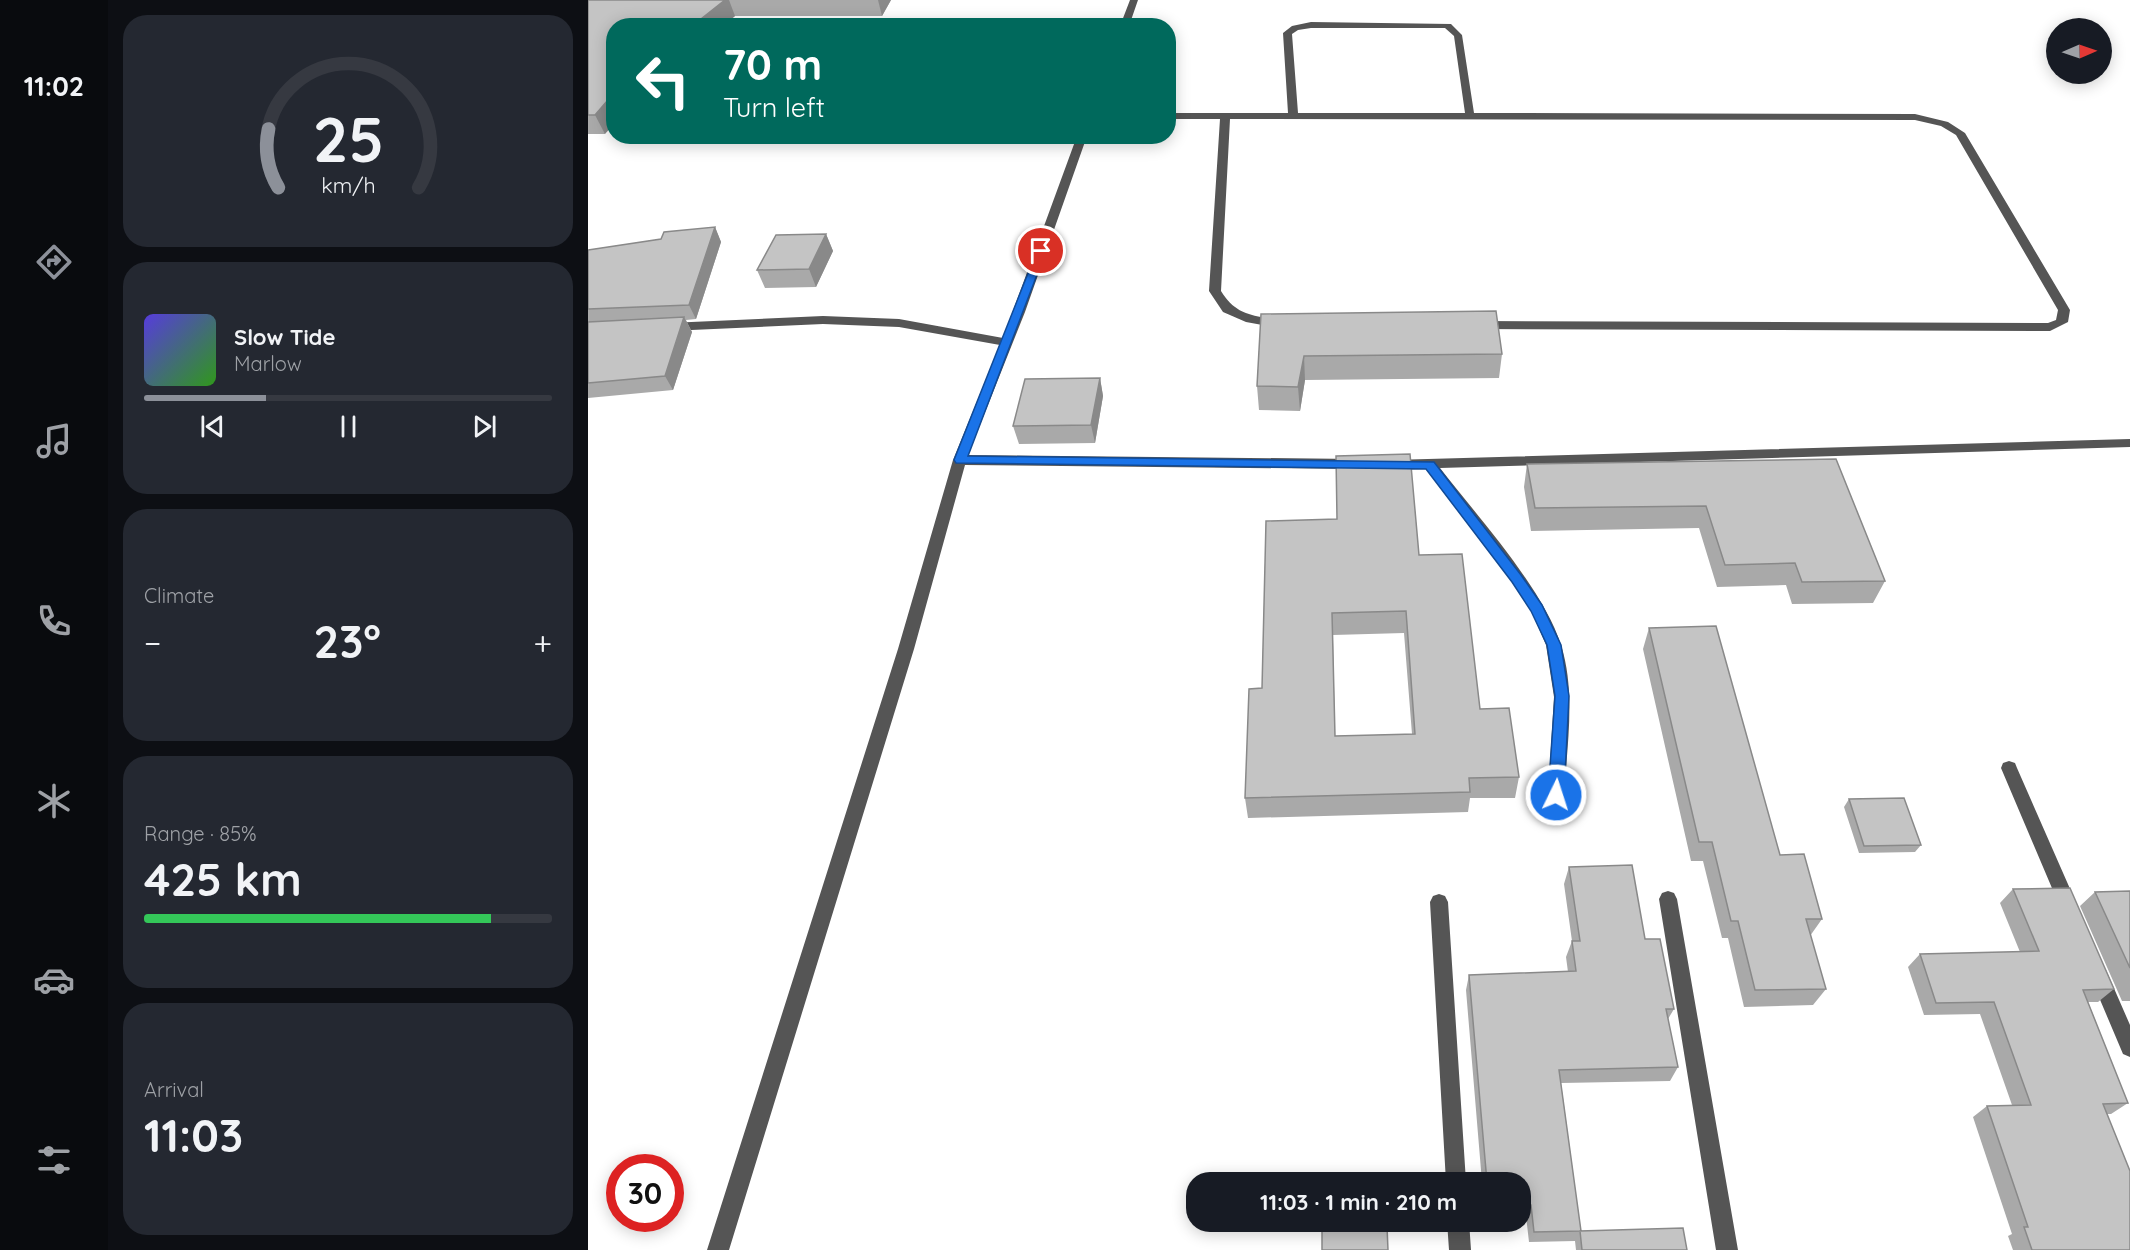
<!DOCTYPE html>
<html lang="en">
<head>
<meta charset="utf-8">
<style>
	body { margin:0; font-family:Quicksand,sans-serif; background:#242831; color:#f1f3f6; height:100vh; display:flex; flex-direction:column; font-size:22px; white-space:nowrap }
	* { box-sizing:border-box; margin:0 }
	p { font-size:20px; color:#9ea1a6 }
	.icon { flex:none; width:33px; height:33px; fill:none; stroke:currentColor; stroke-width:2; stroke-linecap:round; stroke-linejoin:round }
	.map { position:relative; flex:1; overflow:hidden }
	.panel { display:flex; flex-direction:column; gap:15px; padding:15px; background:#0d0f14; width:480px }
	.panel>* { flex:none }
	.banner { position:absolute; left:18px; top:18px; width:570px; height:126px; border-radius:24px; box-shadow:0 3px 15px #0003; background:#00695c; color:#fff; overflow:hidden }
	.needle { width:39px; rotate:88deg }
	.tools { position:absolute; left:1458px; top:18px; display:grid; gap:12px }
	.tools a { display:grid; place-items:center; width:66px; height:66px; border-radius:50%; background:#171b24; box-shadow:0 3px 15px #0003; font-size:30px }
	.speed { position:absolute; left:18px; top:1154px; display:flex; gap:12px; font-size:30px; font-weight:700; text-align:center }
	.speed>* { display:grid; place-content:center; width:78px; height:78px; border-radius:50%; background:#171b24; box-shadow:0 3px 15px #0003; line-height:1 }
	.speed .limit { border:9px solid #d22; background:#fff; color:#111 }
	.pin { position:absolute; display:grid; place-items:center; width:51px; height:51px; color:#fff; margin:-26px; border:3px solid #fff; border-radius:50%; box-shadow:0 2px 6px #0007 }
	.me { position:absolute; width:66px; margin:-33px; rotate:4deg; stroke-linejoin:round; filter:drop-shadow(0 0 4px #0008) }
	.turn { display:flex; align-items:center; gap:21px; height:126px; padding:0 18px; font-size:27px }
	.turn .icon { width:78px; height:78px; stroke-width:2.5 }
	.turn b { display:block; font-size:42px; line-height:51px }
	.big { font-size:45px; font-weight:800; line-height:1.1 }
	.panel .card { flex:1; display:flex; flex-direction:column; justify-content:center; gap:9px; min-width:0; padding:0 21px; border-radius:24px; background:#242831 }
	.panel .dial { align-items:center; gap:0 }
	.dial svg { height:156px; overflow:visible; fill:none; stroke:#363941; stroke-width:7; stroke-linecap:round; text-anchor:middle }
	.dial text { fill:#f1f3f6; stroke:none }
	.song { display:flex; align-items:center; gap:18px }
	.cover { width:72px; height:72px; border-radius:9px; background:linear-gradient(135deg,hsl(250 70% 55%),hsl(110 70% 35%)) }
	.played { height:6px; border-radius:3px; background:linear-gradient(90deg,#8c9099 30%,#363941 30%) }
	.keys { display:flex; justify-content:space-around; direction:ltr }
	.heat { display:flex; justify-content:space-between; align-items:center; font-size:33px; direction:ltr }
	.charge { height:9px; border-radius:4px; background:linear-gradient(90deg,#34c759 85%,#363941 0) }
	.trip { position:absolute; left:598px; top:1172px; width:345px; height:60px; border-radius:24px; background:#171b24; box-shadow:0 3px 15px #0003; font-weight:800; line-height:60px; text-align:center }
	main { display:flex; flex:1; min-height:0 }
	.tab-bar { display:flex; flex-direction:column; width:108px; justify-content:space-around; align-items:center; background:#090b0e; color:#9ea1a6 }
	.tab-bar .icon { width:42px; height:42px }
	.tab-bar .active { color:#8c9099 }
	.tab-bar b { font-size:27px; color:#f1f3f6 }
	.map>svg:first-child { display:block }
</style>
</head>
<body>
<main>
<nav class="tab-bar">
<b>11:02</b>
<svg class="icon active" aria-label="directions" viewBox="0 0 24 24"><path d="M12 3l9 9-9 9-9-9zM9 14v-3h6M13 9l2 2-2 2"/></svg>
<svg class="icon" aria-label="music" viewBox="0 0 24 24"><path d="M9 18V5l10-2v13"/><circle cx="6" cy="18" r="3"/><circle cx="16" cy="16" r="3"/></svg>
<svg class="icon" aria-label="phone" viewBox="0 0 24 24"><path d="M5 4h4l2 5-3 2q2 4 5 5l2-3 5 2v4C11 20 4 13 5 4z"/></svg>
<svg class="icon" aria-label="climate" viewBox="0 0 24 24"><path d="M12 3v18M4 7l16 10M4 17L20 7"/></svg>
<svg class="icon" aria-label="car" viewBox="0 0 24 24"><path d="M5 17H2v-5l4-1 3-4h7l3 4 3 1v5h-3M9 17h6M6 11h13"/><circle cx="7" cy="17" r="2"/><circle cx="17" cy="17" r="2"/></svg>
<svg class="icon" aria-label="filters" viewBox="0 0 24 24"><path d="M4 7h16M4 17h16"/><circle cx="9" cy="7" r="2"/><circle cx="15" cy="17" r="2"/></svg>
</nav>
<section class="panel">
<div class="card dial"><svg viewBox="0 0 100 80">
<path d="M14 69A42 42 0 1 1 86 69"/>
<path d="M14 69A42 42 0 0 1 9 39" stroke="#8c9099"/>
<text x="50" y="56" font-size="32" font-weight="700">25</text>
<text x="50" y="72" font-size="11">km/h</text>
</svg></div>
<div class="card">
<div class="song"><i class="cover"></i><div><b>Slow Tide</b><p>Marlow</p></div></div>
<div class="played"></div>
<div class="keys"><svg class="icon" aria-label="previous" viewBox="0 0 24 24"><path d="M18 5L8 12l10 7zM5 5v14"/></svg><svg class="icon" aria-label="pause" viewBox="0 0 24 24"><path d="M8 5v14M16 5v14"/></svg><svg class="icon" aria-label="next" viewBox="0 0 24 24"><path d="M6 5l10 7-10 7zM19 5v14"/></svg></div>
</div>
<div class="card"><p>Climate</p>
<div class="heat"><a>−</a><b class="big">23°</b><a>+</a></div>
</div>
<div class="card"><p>Range · 85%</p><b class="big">425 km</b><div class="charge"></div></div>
<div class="card"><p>Arrival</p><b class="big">11:03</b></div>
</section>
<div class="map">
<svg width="1542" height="1250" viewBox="0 0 1542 1250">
	<rect width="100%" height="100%" fill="#fff"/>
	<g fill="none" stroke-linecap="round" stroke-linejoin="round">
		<path fill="#555" fill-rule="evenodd" d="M542,0H550L541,26H532Z
			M723,22L863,24L874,35L886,113L1327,114L1360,122L1377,133L1482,310L1480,322L1462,331L889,329L883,325L889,321L1460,323L1468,320L1470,310L1368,135L1353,126L1327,120L642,119L633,291C645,310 656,314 678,318C685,319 692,320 697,324L691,328L658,322L635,312L621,291L632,119H580V113H700L695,33L704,26ZM723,28H857L866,36L877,113H710L704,34L710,30Z
			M489,136H499L437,312L380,455L768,459L775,464L768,469L377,465L326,649L141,1250H119L310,649L365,460L412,345L311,327L235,324L81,331L75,327L81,323L235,316L311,319L415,338Z
			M1542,439V447L852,468C889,516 955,588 973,645C988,692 979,746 976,795L974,800L968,802L962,800L960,795L966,697L958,645L943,610L924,582L838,469L804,470L797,465L804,460Z
			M1421,761L1427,763L1429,768L1490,907L1487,913L1481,915L1475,913L1472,907L1413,768L1415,763Z
			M1080,891L1086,893L1089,899L1150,1250H1128L1071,899L1074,893Z
			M851,894L857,896L860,902L878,1182H858L842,902L845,896Z
			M1511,967L1518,970L1542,1025V1057L1535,1054L1502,976L1504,970Z
			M859,1221H881L883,1250H861Z"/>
	</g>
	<path fill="#a9a9a9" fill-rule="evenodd" d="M0,0H303L294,16H147L135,26H26L17,134H0Z
		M127,227L133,242L108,319L98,320L104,332L85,390L0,398V250L73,239Z
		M238,234L245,251L228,287L177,288L169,270Z
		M673,314L914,354L911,378L717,380L712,411L671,410L669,386Z
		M512,378L515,396L507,443L431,444L425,426Z
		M1248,459L1297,581L1285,603L1204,604L1198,585L1129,587L1111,528L943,531L936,487L939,464Z
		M678,521L831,555L892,709L931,777L927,798H882L880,812L660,818L657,798L674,688ZM816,633L824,734L747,736L745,635Z
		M1061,628L1192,855L1234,919L1222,936L1238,989L1225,1005L1156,1007L1140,938H1134L1115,861H1103L1055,649Z
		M1261,799L1333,845L1327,852L1271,853L1256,807Z
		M981,867L1057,939L1086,1009L1080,1019L1090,1067L1082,1081L973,1083L993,1231L1099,1250H988L987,1241L941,1242L938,1216H933V1182H894L878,990L881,975L980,972L978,957L984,941L976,884Z
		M1425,889L1526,989L1510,1002H1500L1540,1103L1523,1114H1519L1542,1250H1425L1420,1236L1424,1234L1385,1117L1399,1106L1424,1105L1392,1014L1336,1015L1320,967L1332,954L1432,952L1412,903Z
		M1542,891V1001H1534L1492,906L1507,892Z"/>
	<path fill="#898989" d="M137,0H141L147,16L135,26H104Z
		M290,0H303L294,16Z
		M26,93V124L17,134L7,115Z
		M127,227L133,242L108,319L101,305Z
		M238,234L245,251L228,287L221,269Z
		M96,317L104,332L85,390L77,376Z
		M716,356L717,380L712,411L710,387Z
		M512,378L515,396L507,443L503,425Z"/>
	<path fill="#c4c4c4" stroke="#898989" stroke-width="1.5" fill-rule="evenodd" d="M0,0H137L104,26H26V93L7,115H0Z
		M127,227L101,305L0,309V250L73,239L76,232Z
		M238,234L221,269L169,270L188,235Z
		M908,311L914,354L716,356L710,387L669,386L673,314Z
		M96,317L77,376L0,383V322Z
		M512,378L503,425L425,426L437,379Z
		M822,454L831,555L874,554L892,709L921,708L931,777L881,778L882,792L657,798L661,689L674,688L678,521L749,519L748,456ZM818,611L827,734L747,736L744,613Z
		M1248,459L1297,581L1214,582L1207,563L1137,565L1118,506L947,508L939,464Z
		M1128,626L1192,855L1216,854L1234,919H1218L1238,989L1167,990L1150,921H1143L1124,842H1111L1061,628Z
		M1316,798L1333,845L1276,846L1261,799Z
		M1044,865L1057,939H1072L1086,1009H1078L1090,1067L971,1070L993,1231L946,1232L943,1205L933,1206V1182H899L881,975L988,971L984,941H992L981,867Z
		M1482,888L1526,989L1495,990L1540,1103L1515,1104L1542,1171V1250H1444L1436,1227H1440L1399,1106L1443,1105L1406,1002L1348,1003L1332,954L1451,951L1425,889Z
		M1542,891V968L1507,892Z
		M799,1226L800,1250H734V1229Z
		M1095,1228L1099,1250H994L992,1231Z"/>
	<path fill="#1a73e8" stroke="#114b97" stroke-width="1.5" d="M450,248L458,251L380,456L846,462L933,575L954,605L973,645L981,696L976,795L973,800L968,802L963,800L960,795L967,696L959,645L943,611L924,582L838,469L368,463L366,460Z"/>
</svg>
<div class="tools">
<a><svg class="needle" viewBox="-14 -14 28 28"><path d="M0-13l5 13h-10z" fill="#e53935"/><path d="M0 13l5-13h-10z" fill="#9ea1a6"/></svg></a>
</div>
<div class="speed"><div class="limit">30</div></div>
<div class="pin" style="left:453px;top:251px;background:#d93025"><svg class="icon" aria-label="arrive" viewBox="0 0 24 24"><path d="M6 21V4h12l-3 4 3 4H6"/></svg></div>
<svg class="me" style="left:968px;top:795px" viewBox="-20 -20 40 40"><circle r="17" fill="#1a73e8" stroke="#fff" stroke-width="3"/><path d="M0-11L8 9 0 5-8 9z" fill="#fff"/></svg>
<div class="trip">11:03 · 1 min · 210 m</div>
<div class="banner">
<div class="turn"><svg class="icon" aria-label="left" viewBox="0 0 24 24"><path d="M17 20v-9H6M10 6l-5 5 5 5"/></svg><div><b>70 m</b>Turn left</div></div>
</div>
</div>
</main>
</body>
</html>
